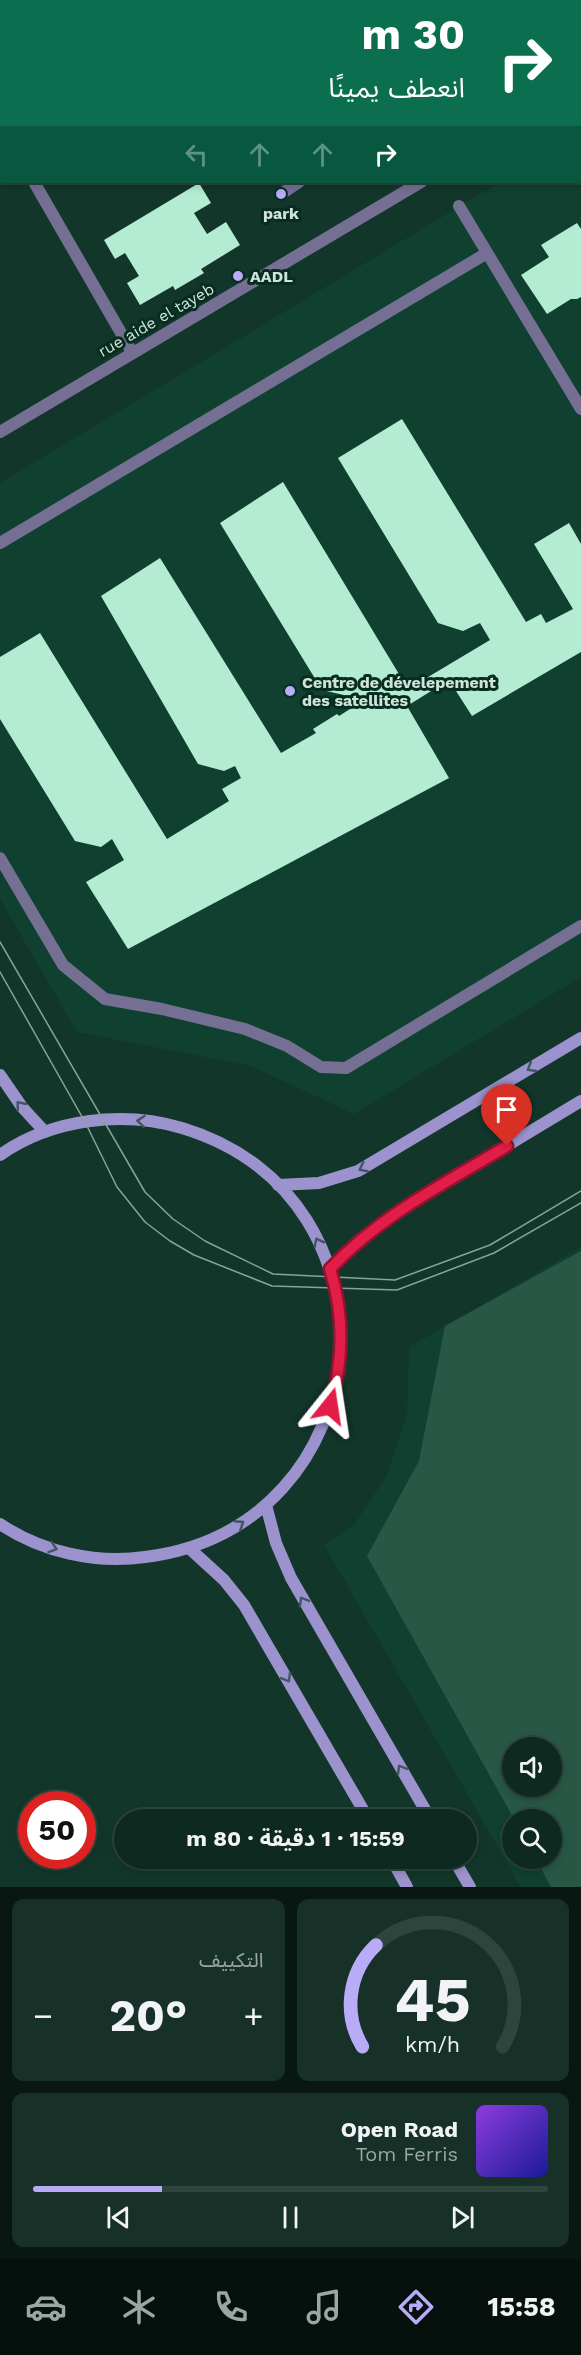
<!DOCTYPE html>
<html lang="ar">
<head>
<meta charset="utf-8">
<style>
	body { margin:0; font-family:"Work Sans","Noto Sans Arabic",sans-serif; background:#173129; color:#f1f3f6; direction:rtl; height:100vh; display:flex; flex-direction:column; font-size:22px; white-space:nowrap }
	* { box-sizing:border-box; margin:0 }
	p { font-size:20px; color:#9ba6a5 }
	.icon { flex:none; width:33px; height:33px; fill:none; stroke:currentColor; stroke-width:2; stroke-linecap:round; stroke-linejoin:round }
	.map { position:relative; height:1887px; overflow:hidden; direction:ltr }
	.sheet { display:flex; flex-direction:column; gap:12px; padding:12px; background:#081712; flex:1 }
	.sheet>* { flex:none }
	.top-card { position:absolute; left:0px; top:0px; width:582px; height:183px; box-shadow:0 3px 9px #0003,0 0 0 2px #2e453e; direction:rtl; background:#0b6e4f; color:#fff; overflow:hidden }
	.tools { position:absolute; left:502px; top:1737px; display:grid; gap:12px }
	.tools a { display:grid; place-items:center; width:60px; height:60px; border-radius:50%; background:#0e2920; box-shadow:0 3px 9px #0003,0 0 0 2px #2e453e; font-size:30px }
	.speed { position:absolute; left:18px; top:1791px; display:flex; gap:12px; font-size:30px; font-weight:700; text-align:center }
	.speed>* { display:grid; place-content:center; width:78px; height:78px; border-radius:50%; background:#0e2920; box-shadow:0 3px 9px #0003,0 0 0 2px #2e453e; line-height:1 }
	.speed .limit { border:9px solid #d22; background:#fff; color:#111 }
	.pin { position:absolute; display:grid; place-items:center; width:51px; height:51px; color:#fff; margin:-62px -26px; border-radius:50% 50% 50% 0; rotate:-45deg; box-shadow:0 0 6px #0007 }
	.pin .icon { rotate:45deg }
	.me { position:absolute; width:66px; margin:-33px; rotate:15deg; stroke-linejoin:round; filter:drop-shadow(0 0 4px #0008) }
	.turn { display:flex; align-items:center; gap:21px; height:126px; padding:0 18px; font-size:27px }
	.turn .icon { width:78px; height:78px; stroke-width:2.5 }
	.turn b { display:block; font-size:42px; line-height:51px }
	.lanes { display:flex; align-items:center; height:57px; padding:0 18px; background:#0003; justify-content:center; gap:30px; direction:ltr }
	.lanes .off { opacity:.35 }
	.big { font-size:45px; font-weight:700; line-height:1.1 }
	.sheet .tile { flex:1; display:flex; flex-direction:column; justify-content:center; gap:9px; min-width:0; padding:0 21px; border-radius:12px; background:#173129 }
	.sheet .dial { align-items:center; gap:0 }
	.dial svg { height:156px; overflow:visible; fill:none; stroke:#2e453e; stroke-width:7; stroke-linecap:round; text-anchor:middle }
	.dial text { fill:#f1f3f6; stroke:none }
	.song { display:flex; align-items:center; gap:18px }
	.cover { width:72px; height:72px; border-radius:9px; background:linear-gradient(135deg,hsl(270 70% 55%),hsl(240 70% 35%)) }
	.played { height:6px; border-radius:3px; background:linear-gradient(90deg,#b8abf7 25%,#2e453e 25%) }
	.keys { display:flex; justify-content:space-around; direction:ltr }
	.heat { display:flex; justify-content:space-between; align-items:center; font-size:33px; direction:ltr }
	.sheet .tiles { flex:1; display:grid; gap:12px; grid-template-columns:1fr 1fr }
	.tile:last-child { grid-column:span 2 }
	.trip { position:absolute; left:114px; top:1809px; width:363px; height:60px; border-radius:30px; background:#0e2920; box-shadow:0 3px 9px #0003,0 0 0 2px #2e453e; font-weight:700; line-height:60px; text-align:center; direction:rtl }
	.tabs { display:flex; height:96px; justify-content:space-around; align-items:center; background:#06100d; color:#9ba6a5 }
	.tabs .icon { width:42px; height:42px }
	.tabs .current { color:#b8abf7 }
	.tabs b { font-size:27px; color:#f1f3f6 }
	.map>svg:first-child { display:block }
</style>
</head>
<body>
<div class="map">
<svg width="581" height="1887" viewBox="0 0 581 1887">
	<rect width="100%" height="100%" fill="#12372a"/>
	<path fill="#10402f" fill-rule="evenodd" d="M581,132V977L354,1114L251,1066L77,1032L0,899V483L500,182H580Z
		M581,1247V1887H521L324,1545L354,1525L387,1475L407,1413L409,1347ZM513,1748H552V1786H513ZM513,1820H552V1858H513Z"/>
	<path fill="#285845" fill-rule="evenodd" d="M581,1251V1887H551L536,1859L552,1858V1820L514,1819L367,1556L419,1461L445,1326ZM513,1748H552V1786H513Z"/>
	<path fill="#b4ecd3" d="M199,183L211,203L194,213L207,234L226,222L240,245L201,269L204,273L175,290L173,286L140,305L127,283L139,276L125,253L115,259L104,240Z
		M577,223L581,229V297L577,299H571L547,314L521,275L549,257L541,245Z
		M402,419L526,622L541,614L546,623L573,609L534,544L569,523L581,544V652L472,716L449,680L407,706L449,778L128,949L86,882L124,860L112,839L101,847L75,841L0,719V657L40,633L167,839L229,801L222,789L241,778L235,766L224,771L198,764L101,596L160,558L281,753L316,733L313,729L337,714L339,716L361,702L356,693L348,696L322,690L220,523L283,482L408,689L490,640L480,623L463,631L438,623L338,458Z"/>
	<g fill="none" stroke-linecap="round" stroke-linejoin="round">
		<path stroke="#756f94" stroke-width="12" d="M459,206L581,409
			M0,543L487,253
			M0,858L63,965L105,999L162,1009L245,1029L287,1046L321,1067L346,1068L581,926"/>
		<path stroke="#756f94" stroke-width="12" d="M119,0L120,2
			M357,0V2
			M580,86L581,85
			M0,125L2,127
			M34,182L132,352
			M281,194L299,182
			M0,432L421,182"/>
		<path stroke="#9c92cd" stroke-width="12" d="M0,1075L22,1107L45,1132
			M0,1155C51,1119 123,1110 182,1128C413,1198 382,1528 145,1557C95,1564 42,1552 0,1524
			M278,1185L319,1183L358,1171L581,1038
			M330,1269L359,1240L392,1215L581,1101
			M266,1505L276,1543L291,1578L431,1820
			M189,1548L224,1580L244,1605L369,1820
			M391,1858L407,1887
			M453,1858L470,1887"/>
		<path stroke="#89a398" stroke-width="1.5" d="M0,942L145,1192L173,1219L205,1241L273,1274L395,1280L490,1245L581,1191
			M0,972L85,1122L117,1187L145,1222L170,1241L194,1255L272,1286L397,1290L494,1253L581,1203"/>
	</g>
	<defs><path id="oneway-chevron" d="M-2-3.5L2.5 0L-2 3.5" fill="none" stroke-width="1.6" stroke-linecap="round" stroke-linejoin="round" transform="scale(1.5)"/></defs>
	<g stroke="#425565">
		<use href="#oneway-chevron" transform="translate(531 1068) rotate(149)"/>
		<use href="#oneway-chevron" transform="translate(20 1105) rotate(-129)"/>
		<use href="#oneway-chevron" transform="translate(141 1121) rotate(-174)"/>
		<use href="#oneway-chevron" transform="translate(363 1168) rotate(153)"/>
		<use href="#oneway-chevron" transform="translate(318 1242) rotate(-116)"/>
		<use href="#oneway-chevron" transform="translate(240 1524) rotate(-33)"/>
		<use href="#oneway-chevron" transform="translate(53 1548) rotate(18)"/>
		<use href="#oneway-chevron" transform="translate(303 1601) rotate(-120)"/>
		<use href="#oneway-chevron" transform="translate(287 1678) rotate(60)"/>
		<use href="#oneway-chevron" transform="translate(401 1769) rotate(-120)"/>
	</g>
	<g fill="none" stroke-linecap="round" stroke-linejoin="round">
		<defs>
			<path id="route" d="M330,1406C344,1362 344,1313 330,1269C381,1215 444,1184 507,1146"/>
		</defs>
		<use href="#route" stroke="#92132f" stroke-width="15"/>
		<use href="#route" stroke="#e11d48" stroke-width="10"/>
	</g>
	<g fill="#b8abf7" stroke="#062d20" stroke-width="2">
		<circle cx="281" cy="194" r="6"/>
		<circle cx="238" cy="276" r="6"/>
		<circle cx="290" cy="691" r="6"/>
	</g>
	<g text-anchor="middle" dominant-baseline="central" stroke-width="6" stroke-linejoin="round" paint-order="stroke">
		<g font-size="16" font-weight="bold" fill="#cfe3d9" stroke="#062d20" text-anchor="start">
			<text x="281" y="213" text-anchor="middle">park</text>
			<text x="250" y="276">AADL</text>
			<text x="302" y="682">Centre de dévelepement<tspan x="302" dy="18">des satellites</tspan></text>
		</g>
		<g font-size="16" fill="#cfe3d9" stroke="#062d20">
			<text transform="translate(156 320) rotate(-30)">rue aide el tayeb</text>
		</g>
	</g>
</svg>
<div class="tools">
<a><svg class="icon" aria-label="sound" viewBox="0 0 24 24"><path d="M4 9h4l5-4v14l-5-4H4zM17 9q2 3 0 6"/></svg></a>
<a><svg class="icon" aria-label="search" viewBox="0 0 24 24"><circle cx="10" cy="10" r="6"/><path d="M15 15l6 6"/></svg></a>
</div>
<div class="speed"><div class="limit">50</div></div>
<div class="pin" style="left:507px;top:1146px;background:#d93025"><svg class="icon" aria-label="arrive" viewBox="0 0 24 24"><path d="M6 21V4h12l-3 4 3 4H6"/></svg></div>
<svg class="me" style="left:330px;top:1406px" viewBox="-20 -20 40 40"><path d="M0-17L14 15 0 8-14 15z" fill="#e11d48" stroke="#fff" stroke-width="4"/></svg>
<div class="trip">15:59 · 1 دقيقة · 80 m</div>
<div class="top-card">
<div class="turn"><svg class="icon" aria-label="right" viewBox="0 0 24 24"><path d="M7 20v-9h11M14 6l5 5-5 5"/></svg><div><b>30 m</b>انعطف يمينًا</div></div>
<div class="lanes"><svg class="icon off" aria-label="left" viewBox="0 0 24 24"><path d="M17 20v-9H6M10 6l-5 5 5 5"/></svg><svg class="icon off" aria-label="ahead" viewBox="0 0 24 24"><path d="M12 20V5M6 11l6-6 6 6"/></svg><svg class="icon off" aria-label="ahead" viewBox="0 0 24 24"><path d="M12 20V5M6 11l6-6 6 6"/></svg><svg class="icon" aria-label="right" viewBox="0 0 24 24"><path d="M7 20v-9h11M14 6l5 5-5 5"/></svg></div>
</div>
</div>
<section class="sheet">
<div class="tiles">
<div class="tile dial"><svg viewBox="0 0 100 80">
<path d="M14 69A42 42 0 1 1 86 69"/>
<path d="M14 69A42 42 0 0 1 21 17" stroke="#b8abf7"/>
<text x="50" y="56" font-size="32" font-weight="700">45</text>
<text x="50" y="72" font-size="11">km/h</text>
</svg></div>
<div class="tile"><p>التكييف</p>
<div class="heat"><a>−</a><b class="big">20°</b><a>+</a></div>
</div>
<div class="tile">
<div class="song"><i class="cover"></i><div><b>Open Road</b><p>Tom Ferris</p></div></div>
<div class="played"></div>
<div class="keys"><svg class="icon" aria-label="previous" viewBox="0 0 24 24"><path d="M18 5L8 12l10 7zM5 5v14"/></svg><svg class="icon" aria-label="pause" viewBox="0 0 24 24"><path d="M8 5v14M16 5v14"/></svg><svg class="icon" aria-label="next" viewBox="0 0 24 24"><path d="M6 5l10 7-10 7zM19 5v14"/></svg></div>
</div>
</div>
</section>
<nav class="tabs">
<b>15:58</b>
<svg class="icon current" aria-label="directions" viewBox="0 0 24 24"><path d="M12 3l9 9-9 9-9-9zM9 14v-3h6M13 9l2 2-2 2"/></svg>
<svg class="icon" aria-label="music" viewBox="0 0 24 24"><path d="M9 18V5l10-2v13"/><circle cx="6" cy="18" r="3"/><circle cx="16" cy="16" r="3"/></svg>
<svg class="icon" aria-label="phone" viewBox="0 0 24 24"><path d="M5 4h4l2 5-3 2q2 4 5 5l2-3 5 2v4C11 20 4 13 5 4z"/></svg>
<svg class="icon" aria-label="climate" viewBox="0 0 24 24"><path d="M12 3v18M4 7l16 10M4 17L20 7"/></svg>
<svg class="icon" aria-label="car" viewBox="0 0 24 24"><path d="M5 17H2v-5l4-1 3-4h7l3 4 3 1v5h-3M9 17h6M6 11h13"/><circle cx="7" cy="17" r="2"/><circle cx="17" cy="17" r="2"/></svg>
</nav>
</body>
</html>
